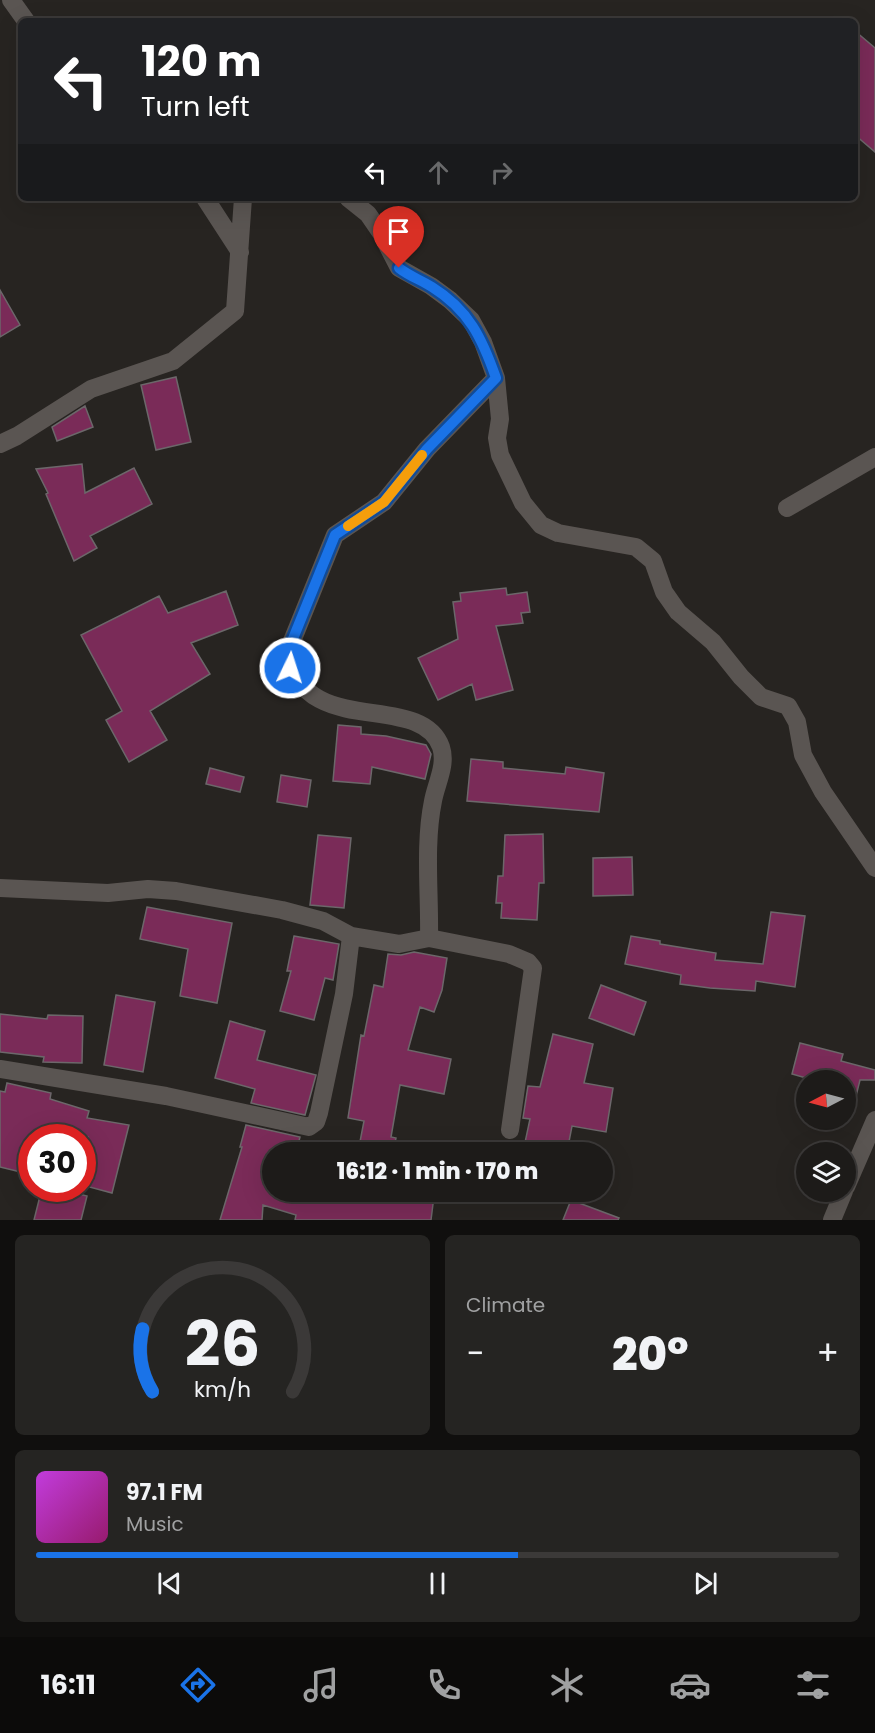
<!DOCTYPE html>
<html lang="en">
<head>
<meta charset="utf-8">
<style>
	body { margin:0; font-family:Poppins,sans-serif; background:#252422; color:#f1f3f6; height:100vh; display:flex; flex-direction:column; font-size:22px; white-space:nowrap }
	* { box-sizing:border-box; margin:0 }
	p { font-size:20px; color:#a0a1a2 }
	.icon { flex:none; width:33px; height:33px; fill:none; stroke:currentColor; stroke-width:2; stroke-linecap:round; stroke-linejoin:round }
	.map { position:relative; height:1220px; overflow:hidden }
	.details { display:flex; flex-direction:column; gap:15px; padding:15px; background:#100f0e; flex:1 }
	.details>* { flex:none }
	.hud { position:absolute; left:18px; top:18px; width:840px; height:183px; border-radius:9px; box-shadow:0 6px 24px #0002,0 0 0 2px #3b3938; background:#202124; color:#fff; overflow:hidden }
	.needle { width:39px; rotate:264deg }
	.fabs { position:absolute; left:796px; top:1070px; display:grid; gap:12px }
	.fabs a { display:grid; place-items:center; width:60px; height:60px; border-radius:50%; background:#1d1b19; box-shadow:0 6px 24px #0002,0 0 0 2px #3b3938; font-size:30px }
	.speed { position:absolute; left:18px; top:1124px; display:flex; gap:12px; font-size:30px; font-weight:700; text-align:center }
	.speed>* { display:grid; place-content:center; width:78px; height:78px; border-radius:50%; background:#1d1b19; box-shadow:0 6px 24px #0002,0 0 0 2px #3b3938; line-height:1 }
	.speed .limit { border:9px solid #d22; background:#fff; color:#111 }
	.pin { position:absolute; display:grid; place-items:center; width:51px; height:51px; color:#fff; margin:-62px -26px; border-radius:50% 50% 50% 0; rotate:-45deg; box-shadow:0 0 6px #0007 }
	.pin .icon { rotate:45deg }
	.me { position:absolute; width:66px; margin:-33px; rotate:4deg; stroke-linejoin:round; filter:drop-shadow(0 0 4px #0008) }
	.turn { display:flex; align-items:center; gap:21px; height:126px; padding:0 24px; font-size:27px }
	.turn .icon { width:78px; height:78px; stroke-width:2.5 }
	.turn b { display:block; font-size:42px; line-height:51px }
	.lanes { display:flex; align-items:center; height:57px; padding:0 24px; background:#0003; justify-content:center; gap:30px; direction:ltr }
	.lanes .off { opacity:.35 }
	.big { font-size:45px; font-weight:800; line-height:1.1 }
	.details .tile { flex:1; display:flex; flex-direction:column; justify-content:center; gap:9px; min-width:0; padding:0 21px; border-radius:9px; background:#252422 }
	.details .dial { align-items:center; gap:0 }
	.dial svg { height:156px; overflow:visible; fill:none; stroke:#3b3938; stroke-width:7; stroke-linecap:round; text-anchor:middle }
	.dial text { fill:#f1f3f6; stroke:none }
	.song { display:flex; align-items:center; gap:18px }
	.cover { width:72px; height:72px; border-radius:9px; background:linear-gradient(135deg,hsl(290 70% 55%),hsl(320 70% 35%)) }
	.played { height:6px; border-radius:3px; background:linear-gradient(90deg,#1a73e8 60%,#3b3938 60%) }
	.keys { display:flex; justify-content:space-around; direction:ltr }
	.heat { display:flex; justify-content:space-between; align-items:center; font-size:33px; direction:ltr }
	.details .tiles { flex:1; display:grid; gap:15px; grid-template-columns:1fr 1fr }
	.tile:last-child { grid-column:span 2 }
	.trip { position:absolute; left:262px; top:1142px; width:351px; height:60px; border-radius:30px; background:#1d1b19; box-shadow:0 6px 24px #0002,0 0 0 2px #3b3938; font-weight:800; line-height:60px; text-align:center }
	.menu { display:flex; height:96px; justify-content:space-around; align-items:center; background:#0c0b0a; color:#a0a1a2 }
	.menu .icon { width:42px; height:42px }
	.menu .current { color:#1a73e8 }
	.menu b { font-size:27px; color:#f1f3f6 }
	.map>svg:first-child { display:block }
</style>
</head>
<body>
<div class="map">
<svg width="875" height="1220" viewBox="0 0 875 1220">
	<rect width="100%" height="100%" fill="#272421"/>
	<path fill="#7a2b58" stroke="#6c676a" stroke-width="1.5" d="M855,31L875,48V152L855,135Z
		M0,290L20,325L0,337Z
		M176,377L191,442L156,450L141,385Z
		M85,406L93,427L57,441L52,427Z
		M82,464L85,493L134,468L152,504L90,536L97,548L74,561L46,494L48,493L36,469Z
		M506,588L507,595L527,592L530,612L521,613L523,623L496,626L513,690L476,700L472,684L438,700L418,658L458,639L453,602L461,601L460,593Z
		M226,591L238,625L191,643L210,674L150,711L167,740L129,762L106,720L122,711L81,635L159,596L168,613Z
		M338,725L361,727V734L386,736L426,745L431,754L425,779L372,767L370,784L333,781Z
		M471,759L503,762V768L565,774L566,767L604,773L599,812L467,801Z
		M210,768L244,777L240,792L206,784Z
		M281,775L311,780L307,807L277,802Z
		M543,834L544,883H539L537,920L501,918L502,903H496L498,876H503L505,835Z
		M318,835L351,838L344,908L310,905Z
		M632,857L633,895L593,896V858Z
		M147,907L232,923L217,1003L180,996L188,949L140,939Z
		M771,912L805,916L795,987L756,981L755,991L710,988L680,984L681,975L625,964L631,936L660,941V944L716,953L715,960L763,964Z
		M294,936L339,944L333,980L325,978L314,1020L280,1011L291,971H287Z
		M414,952L447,958L442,990L434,1012L420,1007L408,1050L451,1059L444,1094L400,1085L391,1137L396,1138L393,1152H358L364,1121L348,1118L361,1035L364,1036L374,985L383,987L388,954L401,955Z
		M601,985L646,1002L634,1035L589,1018Z
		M116,995L155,1002L143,1072L104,1065Z
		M0,1014L47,1019L48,1015L83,1016L82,1063L43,1062L44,1057L0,1052Z
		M230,1021L265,1031L257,1060L316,1075L305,1115L251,1103L255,1089L215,1078Z
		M553,1034L593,1044L584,1083L613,1088L606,1132L572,1126L567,1152H523L530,1119L523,1118L528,1086L540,1087Z
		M800,1043L843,1054L841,1061L875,1070V1080H860L852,1112L846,1111V1080H813L792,1074Z
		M7,1083L51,1093L50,1099L89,1111L87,1118L129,1125L112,1193L82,1185V1158L88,1137H32L25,1173L0,1167V1091L5,1092Z
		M246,1125L300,1137L296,1152H273V1191H393L434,1196L431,1220H295L296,1215L263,1205L262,1220H220L242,1147H240Z
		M42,1188H55L87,1196L81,1220H34Z
		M571,1200L619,1218L618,1220H563Z"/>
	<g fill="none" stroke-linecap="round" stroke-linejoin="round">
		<path stroke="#5a5552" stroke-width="18" d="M11,0L26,21
			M205,198L240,252
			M348,198L368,214L381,233L399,268L431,286L450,300L471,320L483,342L496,378L500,419L497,438L500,455L523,503L541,525L558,533L636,547L653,561L664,592L678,612L713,642L741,677L761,697L788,706L797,722L803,755L823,792L875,868
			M0,444L17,436L91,389L173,361L235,311L243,198
			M787,508L875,457
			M0,888L108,893L148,889L176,891L282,910L323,921L351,936
			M429,938C430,894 424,845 433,801C436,784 447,765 441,747C420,689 301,742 288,651L335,535L384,502L427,449L496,378
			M0,1069L166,1096L309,1127L316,1122L319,1113L344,994L351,936L399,944L429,938L509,954L528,962L533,968L510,1130
			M846,1187L875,1120
			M832,1220L844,1191"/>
	</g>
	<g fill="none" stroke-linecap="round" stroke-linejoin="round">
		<defs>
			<path id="route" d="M290,668L288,651L335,535L384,502L427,449L496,378C482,338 469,310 432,287C421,280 409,276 399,268"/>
		</defs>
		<use href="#route" stroke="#114b97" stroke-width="15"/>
		<use href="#route" stroke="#1a73e8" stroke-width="10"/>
		<path stroke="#f59e0b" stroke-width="10" d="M348,526L384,502L422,455"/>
	</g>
</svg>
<div class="fabs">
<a><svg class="needle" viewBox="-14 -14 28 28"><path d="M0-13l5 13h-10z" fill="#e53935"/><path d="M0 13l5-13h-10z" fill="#a0a1a2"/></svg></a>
<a><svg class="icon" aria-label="layers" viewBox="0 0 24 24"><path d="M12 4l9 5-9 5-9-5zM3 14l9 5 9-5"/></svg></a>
</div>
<div class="speed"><div class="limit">30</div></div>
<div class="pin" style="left:399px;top:268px;background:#d93025"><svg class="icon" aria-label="arrive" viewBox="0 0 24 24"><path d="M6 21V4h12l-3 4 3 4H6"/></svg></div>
<svg class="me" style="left:290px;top:668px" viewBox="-20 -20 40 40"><circle r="17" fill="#1a73e8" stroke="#fff" stroke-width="3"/><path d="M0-11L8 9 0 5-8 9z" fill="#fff"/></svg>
<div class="trip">16:12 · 1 min · 170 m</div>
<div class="hud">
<div class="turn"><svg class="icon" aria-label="left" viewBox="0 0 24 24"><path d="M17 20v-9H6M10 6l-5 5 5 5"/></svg><div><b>120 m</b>Turn left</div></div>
<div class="lanes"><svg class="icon" aria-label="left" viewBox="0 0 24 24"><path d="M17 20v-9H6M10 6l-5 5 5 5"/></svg><svg class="icon off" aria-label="ahead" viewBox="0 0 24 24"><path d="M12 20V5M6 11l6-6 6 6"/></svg><svg class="icon off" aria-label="right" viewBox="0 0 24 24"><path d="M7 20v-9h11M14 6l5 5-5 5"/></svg></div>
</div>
</div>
<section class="details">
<div class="tiles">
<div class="tile dial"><svg viewBox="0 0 100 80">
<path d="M14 69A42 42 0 1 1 86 69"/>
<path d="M14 69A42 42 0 0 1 9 37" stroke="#1a73e8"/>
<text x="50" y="56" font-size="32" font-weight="700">26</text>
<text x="50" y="72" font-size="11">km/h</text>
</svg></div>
<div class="tile"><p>Climate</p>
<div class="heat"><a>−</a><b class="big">20°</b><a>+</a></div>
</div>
<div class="tile">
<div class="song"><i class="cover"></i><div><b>97.1 FM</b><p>Music</p></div></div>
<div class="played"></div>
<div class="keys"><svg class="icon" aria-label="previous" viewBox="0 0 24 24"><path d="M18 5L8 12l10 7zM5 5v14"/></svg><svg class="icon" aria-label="pause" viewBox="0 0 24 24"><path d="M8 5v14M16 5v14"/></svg><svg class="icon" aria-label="next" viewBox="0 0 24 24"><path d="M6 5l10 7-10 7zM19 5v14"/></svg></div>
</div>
</div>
</section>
<nav class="menu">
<b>16:11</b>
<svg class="icon current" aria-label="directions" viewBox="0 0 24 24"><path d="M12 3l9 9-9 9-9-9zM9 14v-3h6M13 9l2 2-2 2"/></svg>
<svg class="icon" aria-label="music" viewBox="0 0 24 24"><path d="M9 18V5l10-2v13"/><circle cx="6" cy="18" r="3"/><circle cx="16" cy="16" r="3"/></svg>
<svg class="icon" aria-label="phone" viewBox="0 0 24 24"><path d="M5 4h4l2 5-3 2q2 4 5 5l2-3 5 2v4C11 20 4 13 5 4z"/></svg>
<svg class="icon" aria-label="climate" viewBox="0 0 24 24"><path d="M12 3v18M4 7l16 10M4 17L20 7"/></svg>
<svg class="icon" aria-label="car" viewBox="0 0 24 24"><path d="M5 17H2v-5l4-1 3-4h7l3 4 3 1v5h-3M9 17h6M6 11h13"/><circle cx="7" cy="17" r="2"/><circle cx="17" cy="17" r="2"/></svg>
<svg class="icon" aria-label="filters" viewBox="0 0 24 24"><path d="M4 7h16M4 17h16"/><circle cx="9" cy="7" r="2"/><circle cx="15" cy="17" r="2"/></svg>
</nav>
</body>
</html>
